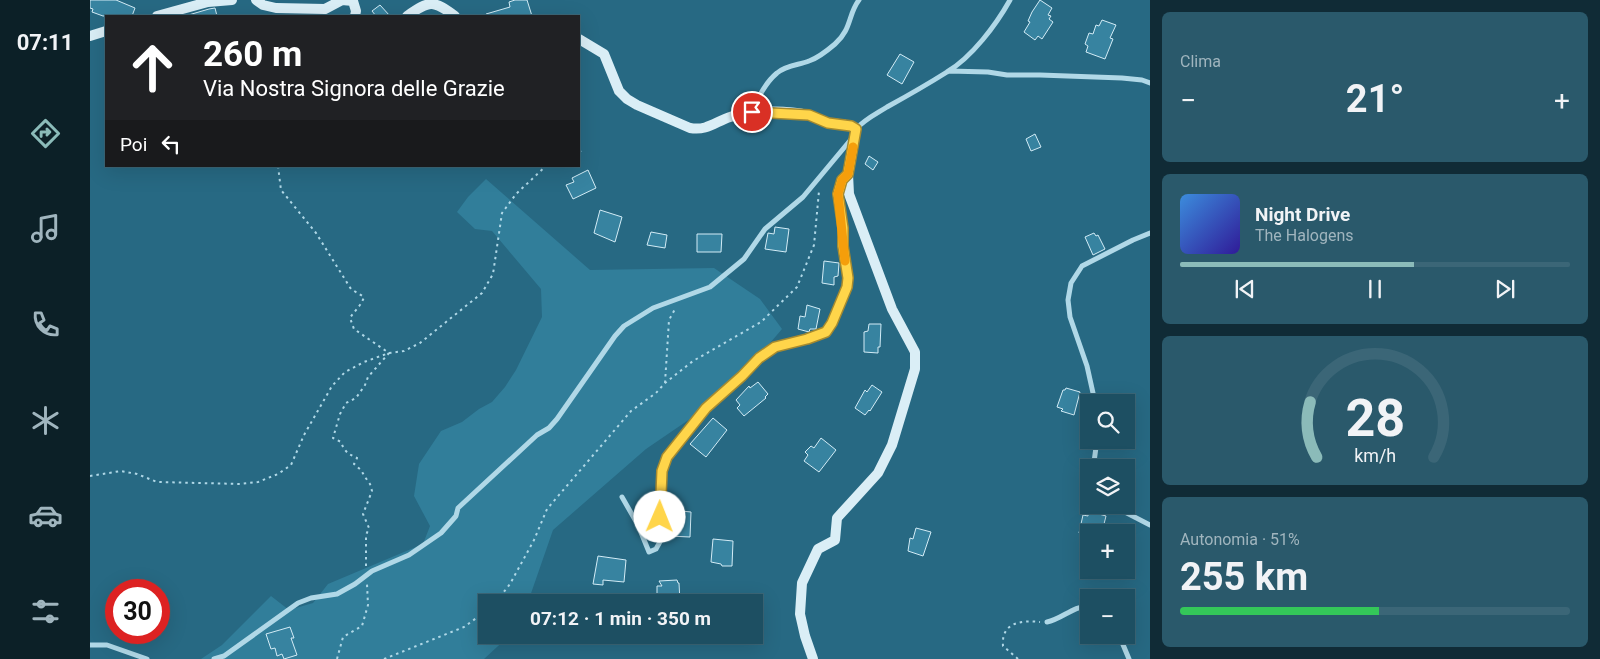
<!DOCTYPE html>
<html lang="it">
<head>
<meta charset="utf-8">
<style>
	body { margin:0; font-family:Roboto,sans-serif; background:#2a596b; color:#f1f3f6; height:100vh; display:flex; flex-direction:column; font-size:19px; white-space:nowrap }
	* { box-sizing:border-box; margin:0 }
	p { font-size:16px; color:#a0b5be }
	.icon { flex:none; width:28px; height:28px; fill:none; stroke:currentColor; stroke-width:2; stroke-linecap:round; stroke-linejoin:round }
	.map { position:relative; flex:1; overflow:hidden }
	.details { display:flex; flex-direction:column; gap:12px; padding:12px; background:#102b36; width:450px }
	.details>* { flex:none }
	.banner { position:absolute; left:15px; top:15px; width:475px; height:152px; border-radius:0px; box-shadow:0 5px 20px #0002,0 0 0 1px #3b6677; background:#202124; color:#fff; overflow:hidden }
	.fabs { position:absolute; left:990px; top:394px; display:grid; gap:10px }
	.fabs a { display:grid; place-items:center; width:55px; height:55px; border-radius:0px; background:#1d4f62; box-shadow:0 5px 20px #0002,0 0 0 1px #3b6677; font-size:25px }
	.speed { position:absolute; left:15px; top:579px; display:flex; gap:10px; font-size:25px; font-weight:700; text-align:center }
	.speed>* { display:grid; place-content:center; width:65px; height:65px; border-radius:50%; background:#1d4f62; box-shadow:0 5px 20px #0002,0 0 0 1px #3b6677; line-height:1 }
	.speed .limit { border:8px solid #d22; background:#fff; color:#111 }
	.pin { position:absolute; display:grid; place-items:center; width:42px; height:42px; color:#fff; margin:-21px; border:2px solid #fff; border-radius:50%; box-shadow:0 1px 5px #0007 }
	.me { position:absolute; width:55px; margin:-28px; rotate:1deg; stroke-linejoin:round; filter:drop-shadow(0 0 4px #0008) }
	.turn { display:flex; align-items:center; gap:18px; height:105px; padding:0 15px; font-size:22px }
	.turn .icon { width:65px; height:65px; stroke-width:2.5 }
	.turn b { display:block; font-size:35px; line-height:42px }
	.then { display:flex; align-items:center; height:48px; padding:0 15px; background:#0003; gap:10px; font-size:19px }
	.big { font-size:38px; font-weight:700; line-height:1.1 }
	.details .widget { flex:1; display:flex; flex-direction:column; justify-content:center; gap:8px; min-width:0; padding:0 18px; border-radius:8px; background:#2a596b }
	.details .dial { align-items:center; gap:0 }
	.dial svg { height:130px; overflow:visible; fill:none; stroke:#3b6677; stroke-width:7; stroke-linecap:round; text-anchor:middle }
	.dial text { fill:#f1f3f6; stroke:none }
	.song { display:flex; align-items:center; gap:15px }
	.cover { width:60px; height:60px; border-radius:8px; background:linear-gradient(135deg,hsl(210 70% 55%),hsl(250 70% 35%)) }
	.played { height:5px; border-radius:2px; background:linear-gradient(90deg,#8bbbb9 60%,#3b6677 60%) }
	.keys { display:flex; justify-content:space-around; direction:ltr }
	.heat { display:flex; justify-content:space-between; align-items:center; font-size:28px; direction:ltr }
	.charge { height:8px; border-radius:4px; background:linear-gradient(90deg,#34c759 51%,#3b6677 0) }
	.trip { position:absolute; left:388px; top:594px; width:285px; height:50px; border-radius:0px; background:#1d4f62; box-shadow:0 5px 20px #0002,0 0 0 1px #3b6677; font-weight:700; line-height:50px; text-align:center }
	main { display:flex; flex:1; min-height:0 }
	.tabs { display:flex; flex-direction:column; width:90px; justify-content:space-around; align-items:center; background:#0c2027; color:#a0b5be }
	.tabs .icon { width:35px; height:35px }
	.tabs .on { color:#8bbbb9 }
	.tabs b { font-size:22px; color:#f1f3f6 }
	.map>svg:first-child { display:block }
</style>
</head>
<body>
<main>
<nav class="tabs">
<b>07:11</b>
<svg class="icon on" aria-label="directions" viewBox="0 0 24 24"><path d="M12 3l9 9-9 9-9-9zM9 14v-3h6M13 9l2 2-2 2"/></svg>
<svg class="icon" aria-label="music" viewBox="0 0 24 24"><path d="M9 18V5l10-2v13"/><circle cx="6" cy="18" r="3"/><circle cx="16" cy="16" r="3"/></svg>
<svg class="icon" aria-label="phone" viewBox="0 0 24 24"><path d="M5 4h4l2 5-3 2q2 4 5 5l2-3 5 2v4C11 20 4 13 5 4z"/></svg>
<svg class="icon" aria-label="climate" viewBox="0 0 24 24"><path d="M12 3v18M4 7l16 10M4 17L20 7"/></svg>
<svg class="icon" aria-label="car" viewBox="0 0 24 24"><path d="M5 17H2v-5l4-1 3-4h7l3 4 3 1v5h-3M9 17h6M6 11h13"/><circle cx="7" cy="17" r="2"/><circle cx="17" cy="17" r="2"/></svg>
<svg class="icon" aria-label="filters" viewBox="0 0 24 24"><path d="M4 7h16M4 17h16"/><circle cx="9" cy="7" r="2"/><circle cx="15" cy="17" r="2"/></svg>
</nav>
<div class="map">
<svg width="1060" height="659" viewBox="0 0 1060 659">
	<rect width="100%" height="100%" fill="#276983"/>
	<path fill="#317e9a" d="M396,179L500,270L624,268L670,299L692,329L652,376L616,408L556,449L463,530L438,602H396V635H420L394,659H111L132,645L181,596L199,610L223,603L238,584L333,544L340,526L324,496L329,464L351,431L372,422L389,409L402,402L415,387L426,370L452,317L451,289L402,231L385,229L367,212L378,197Z"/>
	<path fill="#3783a0" stroke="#d3ecf6" d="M0,0H26L45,8L42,16H13L2,12L3,9L0,8Z
		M425,0H437L442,16H397L396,14L420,7L419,2Z
		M950,0L962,8L958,15L961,16L959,19L963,22L952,39L948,36L945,40L934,32L940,22L938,21L942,12Z
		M290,5L300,16H286L282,11Z
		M125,8L127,16H95L119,9Z
		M1012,20L1026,25L1020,38L1023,39L1015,59L996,52L998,46L995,44L999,33L1003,34L1006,25L1009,26Z
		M810,54L824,62L812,84L797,75Z
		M945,134L951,147L941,151L936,139Z
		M779,156L788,162L783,170L775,164Z
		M498,170L506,188L483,199L476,185L484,182L482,178Z
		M510,210L532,217L525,242L504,233Z
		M685,227L699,229L696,252L675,249L678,233L684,234Z
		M561,232L577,235L575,248L557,245Z
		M1004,233L1006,236L1008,235L1015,249L1003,255L995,237Z
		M607,234H632L631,252H607Z
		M734,261L749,263L748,276L744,277V285L732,283Z
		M717,305L730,309L726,329H720L719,332L708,329L710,316L715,317Z
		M779,324H791L790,347H788V353L774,352V332L778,331Z
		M668,382L678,394L675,397L676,398L654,416L647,408L650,405L646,400L659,386L660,388Z
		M782,385L792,392L780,411L779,410L775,415L765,408L775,390L777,392Z
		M976,388L990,392L984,415L971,411L973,409L967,407L973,390H975Z
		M623,418L637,430L616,457L600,444Z
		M731,438L746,450L729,472L714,461L718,455L715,452L721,446L724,448Z
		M581,510L601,512L600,537L578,536Z
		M998,511L1016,516L1012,532H999V536L989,533L993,515L998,516Z
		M826,528L841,532L833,556L818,551L820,538L823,539Z
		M623,539L643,541L642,566H632L631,564L621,562Z
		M508,556L536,560L534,582L513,580V585L503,584Z
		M587,580L588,583H589L590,602L570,601V596H567V586H572L569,581Z
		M200,627L204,638H201L207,655L194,659L192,654L187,656L185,648L181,649L176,634Z
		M34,632H70V633L44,643L33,640Z"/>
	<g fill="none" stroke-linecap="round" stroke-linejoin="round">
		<path stroke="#b0d8e7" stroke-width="2" stroke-dasharray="2.5 4" stroke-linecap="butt" d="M489,152L492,150
			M188,166L191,190L226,233L261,289L274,297C271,306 265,310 260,318L264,329L299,353
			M575,383L579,320L585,309
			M0,476L31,471L47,474L67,482L150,484L168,482L188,474L201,465L214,435L242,386L255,372L274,362L299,353L314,351L330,343L392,293L403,274L412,213L426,194L456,166
			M276,566V535L279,528L273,514L282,491L280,484L275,477L271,470L264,464L267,458C258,454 254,451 251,442L243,438L250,414L256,403L266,398L275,385L278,377L299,353
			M406,602L420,584L444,540L457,509L541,411L566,393L575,383L603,361L671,322L707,287L724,245L729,191
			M247,659L253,637L272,626L278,605L277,584
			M294,659L374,627L396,611
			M928,659L913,646C911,622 932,620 950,622"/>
		<path stroke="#b0d8e7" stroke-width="5" d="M859,71L898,72L917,75H950L1032,78L1052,80L1060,83
			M662,112C668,98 675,83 687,73C696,65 709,65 719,61C728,58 738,50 745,44C762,29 758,14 769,0
			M766,129C775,119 786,114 797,107C817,96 838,84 857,72C882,57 906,25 920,0
			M1005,402L997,366L980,317L978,300L981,283L992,266L1043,240L1060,233
			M1006,468L1004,462L1007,440
			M532,497L548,525L559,552L566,549L571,540L570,498L572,471L577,457L588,441L616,408L652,376L669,358L685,347L717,339L736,332C743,321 757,291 758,279C759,268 754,256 753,245C752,237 754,230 753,222C751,207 742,187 757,175
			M1026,505L1031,510L1060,525
			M957,622C972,619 983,606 999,606
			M1029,635L1039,659
			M0,645H17L57,659
			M124,659L134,656L208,603L221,598L247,594L265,584L282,571L319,555L351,533L366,516L368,508L447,435L459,428L467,419L525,336L534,326L563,308L620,287L654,259L675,229L713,197L763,137"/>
		<path stroke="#daeef6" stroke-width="10" d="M166,0L173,5L186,8L235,9L252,0L263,1L266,11L265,16
			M67,16L118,2L142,0
			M317,16C340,0 343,0 365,16
			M0,36L16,31
			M489,39L514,54L529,91L537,99L547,105L600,128C617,131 625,122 640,117C659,110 698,110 718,115C726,117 732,122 740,123C749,125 758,123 766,129L758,174L759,194L802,309L825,352V369L802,445L788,473L747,518L745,540L728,549L712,583L710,614L715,636L723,659"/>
	</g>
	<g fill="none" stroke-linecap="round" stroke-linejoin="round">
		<defs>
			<path id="route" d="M570,517L572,471L577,457L616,408L652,376L669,358L685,347L717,339L736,332L742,323L757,287L758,278L753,246V228L748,194L752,180L758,174L766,129L761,126L738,123L719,115L662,112"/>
		</defs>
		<use href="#route" stroke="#a68a30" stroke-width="12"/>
		<use href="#route" stroke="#ffd54a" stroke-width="9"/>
		<path stroke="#f59e0b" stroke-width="9" d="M755,261L748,194L752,180L758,174L763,147"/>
	</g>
</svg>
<div class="fabs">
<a><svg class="icon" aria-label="search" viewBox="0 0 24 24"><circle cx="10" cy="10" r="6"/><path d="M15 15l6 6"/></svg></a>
<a><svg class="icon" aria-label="layers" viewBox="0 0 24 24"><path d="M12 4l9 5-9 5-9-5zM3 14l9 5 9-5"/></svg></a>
<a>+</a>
<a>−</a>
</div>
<div class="speed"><div class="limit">30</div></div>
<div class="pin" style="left:662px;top:112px;background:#d93025"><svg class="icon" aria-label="arrive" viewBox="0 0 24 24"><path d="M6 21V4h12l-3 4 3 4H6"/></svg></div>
<svg class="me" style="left:570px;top:517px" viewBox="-20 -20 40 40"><circle r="19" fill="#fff"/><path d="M0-13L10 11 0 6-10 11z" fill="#ffd54a"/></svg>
<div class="trip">07:12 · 1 min · 350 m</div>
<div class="banner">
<div class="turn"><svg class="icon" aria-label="ahead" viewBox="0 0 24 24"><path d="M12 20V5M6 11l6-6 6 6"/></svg><div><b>260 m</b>Via Nostra Signora delle Grazie</div></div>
<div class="then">Poi<svg class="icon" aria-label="left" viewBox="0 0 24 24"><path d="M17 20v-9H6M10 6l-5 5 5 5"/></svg></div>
</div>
</div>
<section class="details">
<div class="widget"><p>Clima</p>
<div class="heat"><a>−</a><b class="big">21°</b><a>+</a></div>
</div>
<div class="widget">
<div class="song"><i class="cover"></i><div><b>Night Drive</b><p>The Halogens</p></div></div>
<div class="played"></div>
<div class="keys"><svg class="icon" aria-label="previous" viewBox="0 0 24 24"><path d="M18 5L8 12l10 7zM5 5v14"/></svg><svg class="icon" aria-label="pause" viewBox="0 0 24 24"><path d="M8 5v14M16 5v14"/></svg><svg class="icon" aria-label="next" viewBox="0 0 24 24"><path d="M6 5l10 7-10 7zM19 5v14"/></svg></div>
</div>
<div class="widget dial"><svg viewBox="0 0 100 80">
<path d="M14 69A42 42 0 1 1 86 69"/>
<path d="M14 69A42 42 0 0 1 10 35" stroke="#8bbbb9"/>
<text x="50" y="56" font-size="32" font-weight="700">28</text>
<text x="50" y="72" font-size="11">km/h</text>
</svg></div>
<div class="widget"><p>Autonomia · 51%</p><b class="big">255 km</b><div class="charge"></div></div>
</section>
</main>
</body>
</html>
